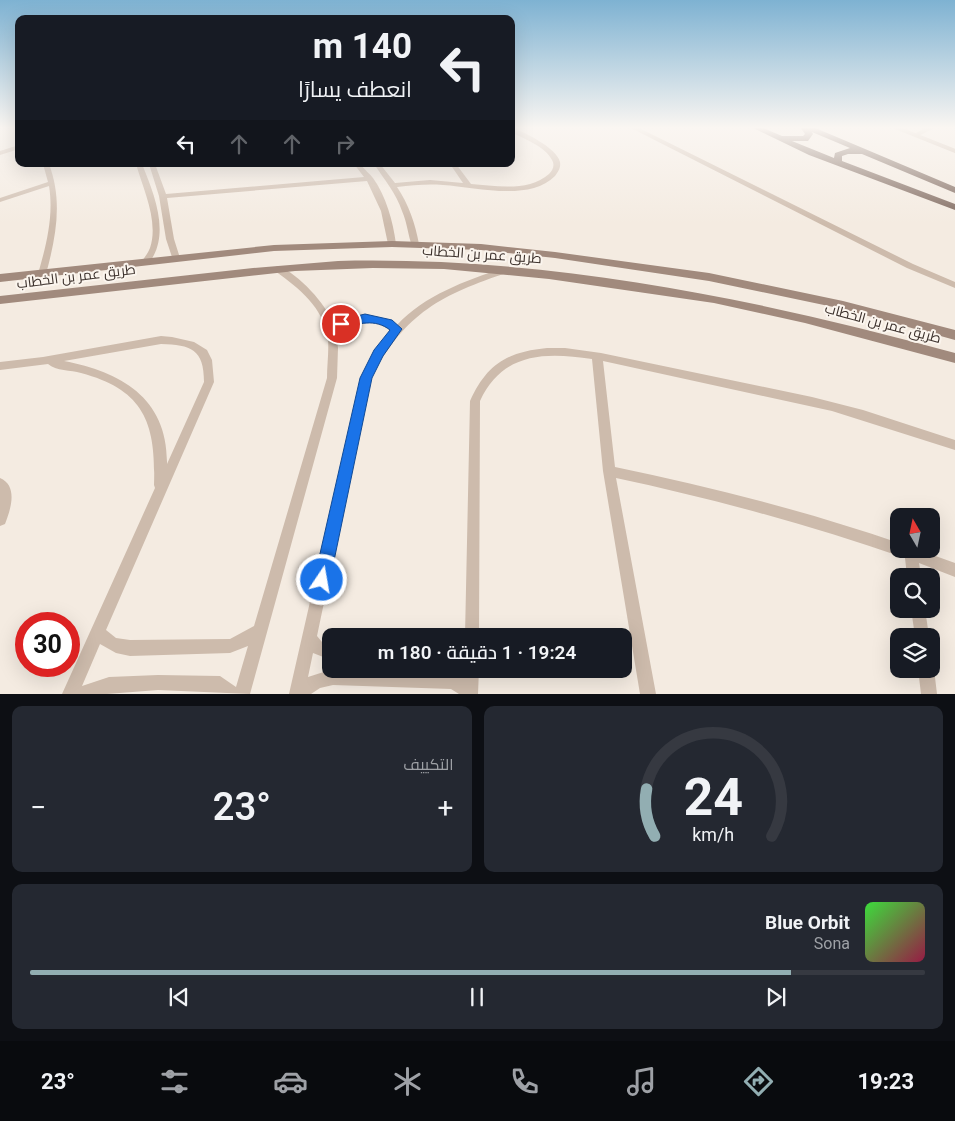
<!DOCTYPE html>
<html lang="ar">
<head>
<meta charset="utf-8">
<style>
	body { margin:0; font-family:Roboto,Cairo,sans-serif; background:#242831; color:#f1f3f6; direction:rtl; height:100vh; display:flex; flex-direction:column; font-size:19px; white-space:nowrap }
	* { box-sizing:border-box; margin:0 }
	p { font-size:16px; color:#9ea1a6 }
	.icon { flex:none; width:28px; height:28px; fill:none; stroke:currentColor; stroke-width:2; stroke-linecap:round; stroke-linejoin:round }
	.map { position:relative; height:694px; overflow:hidden; direction:ltr }
	.side { display:flex; flex-direction:column; gap:12px; padding:12px; background:#0d0f14; flex:1 }
	.side>* { flex:none }
	.top-card { position:absolute; left:15px; top:15px; width:500px; height:152px; border-radius:10px; box-shadow:0 5px 20px #0002; direction:rtl; background:#171b24; color:#f1f3f6; overflow:hidden }
	.needle { width:32px; rotate:351deg }
	.controls { position:absolute; left:890px; top:508px; display:grid; gap:10px }
	.controls a { display:grid; place-items:center; width:50px; height:50px; border-radius:10px; background:#171b24; box-shadow:0 5px 20px #0002; font-size:25px }
	.speed { position:absolute; left:15px; top:612px; display:flex; gap:10px; font-size:25px; font-weight:700; text-align:center }
	.speed>* { display:grid; place-content:center; width:65px; height:65px; border-radius:50%; background:#171b24; box-shadow:0 5px 20px #0002; line-height:1 }
	.speed .limit { border:8px solid #d22; background:#fff; color:#111 }
	.pin { position:absolute; display:grid; place-items:center; width:42px; height:42px; color:#fff; margin:-21px; border:2px solid #fff; border-radius:50%; box-shadow:0 1px 5px #0007 }
	.me { position:absolute; width:55px; margin:-28px; rotate:12deg; stroke-linejoin:round; filter:drop-shadow(0 0 4px #0008) }
	.turn { display:flex; align-items:center; gap:18px; height:105px; padding:0 20px; font-size:22px }
	.turn .icon { width:65px; height:65px; stroke-width:2.5 }
	.turn b { display:block; font-size:35px; line-height:42px }
	.lanes { display:flex; align-items:center; height:48px; padding:0 20px; background:#0003; justify-content:center; gap:25px; direction:ltr }
	.lanes .off { opacity:.35 }
	.big { font-size:38px; font-weight:600; line-height:1.1 }
	.side .card { flex:1; display:flex; flex-direction:column; justify-content:center; gap:8px; min-width:0; padding:0 18px; border-radius:10px; background:#242831 }
	.side .dial { align-items:center; gap:0 }
	.dial svg { height:130px; overflow:visible; fill:none; stroke:#363941; stroke-width:7; stroke-linecap:round; text-anchor:middle }
	.dial text { fill:#f1f3f6; stroke:none }
	.song { display:flex; align-items:center; gap:15px }
	.cover { width:60px; height:60px; border-radius:8px; background:linear-gradient(135deg,hsl(120 70% 55%),hsl(340 70% 35%)) }
	.played { height:5px; border-radius:2px; background:linear-gradient(90deg,#92aeb2 85%,#363941 85%) }
	.keys { display:flex; justify-content:space-around; direction:ltr }
	.heat { display:flex; justify-content:space-between; align-items:center; font-size:28px; direction:ltr }
	.side .tiles { flex:1; display:grid; gap:12px; grid-template-columns:1fr 1fr }
	.card:last-child { grid-column:span 2 }
	.trip { position:absolute; left:322px; top:628px; width:310px; height:50px; border-radius:10px; background:#171b24; box-shadow:0 5px 20px #0002; font-weight:600; line-height:50px; text-align:center; direction:rtl }
	.tabs { display:flex; height:80px; justify-content:space-around; align-items:center; background:#090b0e; color:#9ea1a6 }
	.tabs .icon { width:35px; height:35px }
	.tabs .current { color:#92aeb2 }
	.tabs b { font-size:22px; color:#f1f3f6 }
	.map>svg:first-child { display:block }
</style>
</head>
<body>
<div class="map">
<svg width="955" height="694" viewBox="0 0 955 694">
	<rect width="100%" height="100%" fill="#f4ebe1"/>
	<g fill="none" stroke-linecap="round" stroke-linejoin="round">
		<path stroke="#cdbbac" stroke-width="4" d="M895,127L955,151
			M916,135L932,127"/>
		<path fill="#cdbbac" fill-rule="evenodd" d="M511,127C524,132 557,148 560,162C561,168 558,172 555,176C529,202 476,187 443,185C428,184 413,185 397,187C409,205 415,223 419,244L415,247L412,246C408,235 407,222 402,211C396,193 384,179 374,164H380L395,183L430,180L463,183L450,164H456L471,184C496,186 529,192 549,174C553,170 555,165 552,160C545,146 524,139 511,132Z
			M629,127H637L913,264L955,282V288L907,268Z
			M19,145V149L0,155V151Z
			M43,164H49C63,201 56,237 46,274L42,277L38,274C46,246 54,216 49,186L0,202V198L48,182Z
			M136,164H142C154,194 171,234 149,263L146,264L142,261C145,257 148,253 150,248C159,221 143,189 136,164Z
			M149,164H155L166,194L364,177L354,164H360C364,169 370,174 373,178C386,196 393,221 396,244L392,247L388,244L381,211L367,181L167,198L174,239L180,258L176,261L173,260L166,239L159,196Z
			M278,266C299,274 326,304 334,325C355,314 376,312 397,325C425,295 465,281 503,268L506,267L510,270L509,272C441,295 406,312 371,378L317,636L322,642L331,645V660L313,653L308,677L333,669L451,673L463,678V669H479L478,694H459L451,689L333,685L320,688L311,694H289L361,378L375,353L391,331C373,319 355,321 336,332L338,348L337,378L250,694L158,690L107,694H62L155,488L154,485C156,424 145,390 81,373C71,370 56,371 48,364L0,370V362L43,357L161,336L172,337L194,342L207,350L212,360L214,382L106,630L116,638L130,640L230,639L254,626L327,378C327,365 329,352 328,339C324,308 299,288 275,271L274,269L275,267ZM161,344C191,345 204,349 204,382L167,464C168,398 121,372 64,361ZM100,644L116,653L130,656L230,653L248,646L236,687L220,676L158,675L109,677L82,686Z
			M547,348H565L601,353L812,397L863,410L955,440V450L832,411L603,361L615,467C711,487 806,511 899,543V549H916L955,563V577L919,563L921,576H907L905,558C810,525 714,499 616,478L656,694H640L603,471L592,359C545,352 503,352 480,401L479,636H465L470,401C487,364 507,352 547,348Z
			M0,478C19,486 10,511 5,524L0,526Z
			M911,609H925L929,636H915Z
			M931,663L934,669L937,694H921L918,669H931Z"/>
		<path fill="#a18a7d" fill-rule="evenodd" d="M392,241L481,244L555,252L709,273L843,301L955,330V340L843,309L709,281L555,258L481,250L392,247L274,251L0,282V274L274,245Z
			M338,261C547,256 754,298 955,353V363L805,323L714,303L549,279L444,269L373,268L295,271L0,304V296L253,268Z"/>
		<path fill="#7d675c" fill-rule="evenodd" d="M751,127H761L782,136H803L805,134L800,127H813L955,187V193L862,154H848L842,156V161L955,204V210L809,155ZM812,132L850,148L835,153L834,158L792,141H808L813,134Z"/>
	</g>
	<linearGradient id="sky" x2="0" y2="1"><stop stop-color="#7eb2d2"/><stop offset="0.57" stop-color="#faf6f2"/><stop offset="1" stop-color="#faf6f2" stop-opacity="0"/></linearGradient>
	<rect width="955" height="224" fill="url(#sky)"/>
	<path fill="#1a73e8" stroke="#114b97" d="M365,314L392,320L402,329L383,356L372,378L330,580L327,586L322,588L316,586L314,580L360,378L374,350L390,330C375,318 358,324 341,328L336,324L337,321Z"/>
	<g text-anchor="middle" dominant-baseline="central" stroke-width="4" stroke-linejoin="round" paint-order="stroke">
		<g font-size="14" fill="#3b302b" stroke="#fbf5ee">
			<text transform="translate(482 254) rotate(4)">طريق عمر بن الخطاب</text>
			<text transform="translate(76 276) rotate(-7)">طريق عمر بن الخطاب</text>
			<text transform="translate(883 323) rotate(15)">طريق عمر بن الخطاب</text>
		</g>
	</g>
</svg>
<div class="controls">
<a><svg class="needle" viewBox="-14 -14 28 28"><path d="M0-13l5 13h-10z" fill="#e53935"/><path d="M0 13l5-13h-10z" fill="#9ea1a6"/></svg></a>
<a><svg class="icon" aria-label="search" viewBox="0 0 24 24"><circle cx="10" cy="10" r="6"/><path d="M15 15l6 6"/></svg></a>
<a><svg class="icon" aria-label="layers" viewBox="0 0 24 24"><path d="M12 4l9 5-9 5-9-5zM3 14l9 5 9-5"/></svg></a>
</div>
<div class="speed"><div class="limit">30</div></div>
<div class="pin" style="left:341px;top:324px;background:#d93025"><svg class="icon" aria-label="arrive" viewBox="0 0 24 24"><path d="M6 21V4h12l-3 4 3 4H6"/></svg></div>
<svg class="me" style="left:322px;top:580px" viewBox="-20 -20 40 40"><circle r="17" fill="#1a73e8" stroke="#fff" stroke-width="3"/><path d="M0-11L8 9 0 5-8 9z" fill="#fff"/></svg>
<div class="trip">19:24 · 1 دقيقة · 180 m</div>
<div class="top-card">
<div class="turn"><svg class="icon" aria-label="left" viewBox="0 0 24 24"><path d="M17 20v-9H6M10 6l-5 5 5 5"/></svg><div><b>140 m</b>انعطف يسارًا</div></div>
<div class="lanes"><svg class="icon" aria-label="left" viewBox="0 0 24 24"><path d="M17 20v-9H6M10 6l-5 5 5 5"/></svg><svg class="icon off" aria-label="ahead" viewBox="0 0 24 24"><path d="M12 20V5M6 11l6-6 6 6"/></svg><svg class="icon off" aria-label="ahead" viewBox="0 0 24 24"><path d="M12 20V5M6 11l6-6 6 6"/></svg><svg class="icon off" aria-label="right" viewBox="0 0 24 24"><path d="M7 20v-9h11M14 6l5 5-5 5"/></svg></div>
</div>
</div>
<section class="side">
<div class="tiles">
<div class="card dial"><svg viewBox="0 0 100 80">
<path d="M14 69A42 42 0 1 1 86 69"/>
<path d="M14 69A42 42 0 0 1 9 40" stroke="#92aeb2"/>
<text x="50" y="56" font-size="32" font-weight="700">24</text>
<text x="50" y="72" font-size="11">km/h</text>
</svg></div>
<div class="card"><p>التكييف</p>
<div class="heat"><a>−</a><b class="big">23°</b><a>+</a></div>
</div>
<div class="card">
<div class="song"><i class="cover"></i><div><b>Blue Orbit</b><p>Sona</p></div></div>
<div class="played"></div>
<div class="keys"><svg class="icon" aria-label="previous" viewBox="0 0 24 24"><path d="M18 5L8 12l10 7zM5 5v14"/></svg><svg class="icon" aria-label="pause" viewBox="0 0 24 24"><path d="M8 5v14M16 5v14"/></svg><svg class="icon" aria-label="next" viewBox="0 0 24 24"><path d="M6 5l10 7-10 7zM19 5v14"/></svg></div>
</div>
</div>
</section>
<nav class="tabs">
<b>19:23</b>
<svg class="icon current" aria-label="directions" viewBox="0 0 24 24"><path d="M12 3l9 9-9 9-9-9zM9 14v-3h6M13 9l2 2-2 2"/></svg>
<svg class="icon" aria-label="music" viewBox="0 0 24 24"><path d="M9 18V5l10-2v13"/><circle cx="6" cy="18" r="3"/><circle cx="16" cy="16" r="3"/></svg>
<svg class="icon" aria-label="phone" viewBox="0 0 24 24"><path d="M5 4h4l2 5-3 2q2 4 5 5l2-3 5 2v4C11 20 4 13 5 4z"/></svg>
<svg class="icon" aria-label="climate" viewBox="0 0 24 24"><path d="M12 3v18M4 7l16 10M4 17L20 7"/></svg>
<svg class="icon" aria-label="car" viewBox="0 0 24 24"><path d="M5 17H2v-5l4-1 3-4h7l3 4 3 1v5h-3M9 17h6M6 11h13"/><circle cx="7" cy="17" r="2"/><circle cx="17" cy="17" r="2"/></svg>
<svg class="icon" aria-label="filters" viewBox="0 0 24 24"><path d="M4 7h16M4 17h16"/><circle cx="9" cy="7" r="2"/><circle cx="15" cy="17" r="2"/></svg>
<b>23°</b>
</nav>
</body>
</html>
